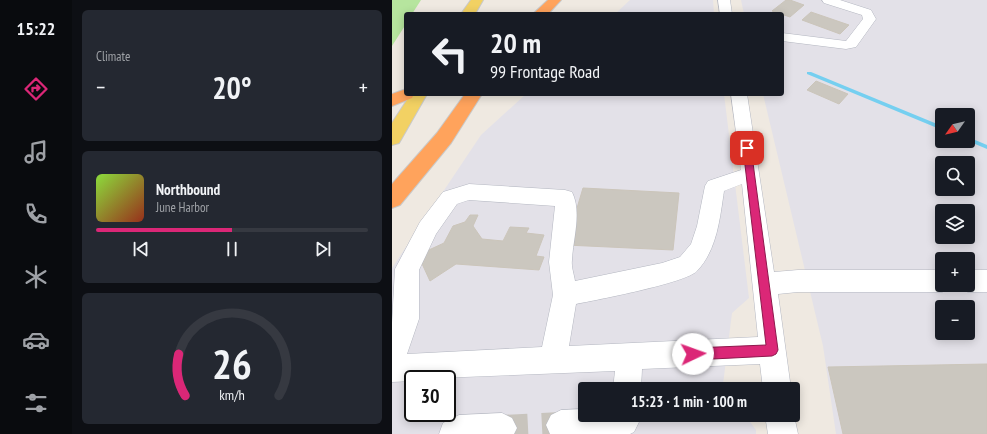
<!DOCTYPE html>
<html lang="en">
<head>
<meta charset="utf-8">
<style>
	body { margin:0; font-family:"PT Sans Narrow",sans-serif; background:#242831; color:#f1f3f6; height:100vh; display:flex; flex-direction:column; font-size:15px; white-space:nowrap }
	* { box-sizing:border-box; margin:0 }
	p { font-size:13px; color:#9ea1a6 }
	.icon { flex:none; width:22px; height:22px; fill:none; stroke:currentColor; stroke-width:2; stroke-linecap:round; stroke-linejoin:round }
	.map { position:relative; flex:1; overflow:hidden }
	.sheet { display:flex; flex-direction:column; gap:10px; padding:10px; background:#0d0f14; width:320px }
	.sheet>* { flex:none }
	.banner { position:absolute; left:12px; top:12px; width:380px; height:84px; border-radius:4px; box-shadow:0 2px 10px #0003; background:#171b24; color:#f1f3f6; overflow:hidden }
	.needle { width:26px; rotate:236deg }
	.tools { position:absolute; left:543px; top:108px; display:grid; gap:8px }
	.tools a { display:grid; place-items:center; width:40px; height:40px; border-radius:4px; background:#171b24; box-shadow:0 2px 10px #0003; font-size:20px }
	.speed { position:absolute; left:12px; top:370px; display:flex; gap:8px; font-size:20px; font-weight:700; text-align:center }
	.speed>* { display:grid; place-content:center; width:52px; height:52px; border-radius:50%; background:#171b24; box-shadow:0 2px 10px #0003; line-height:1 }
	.speed .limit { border:2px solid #111; border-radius:6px; background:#fff; color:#111 }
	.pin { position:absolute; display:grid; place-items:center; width:34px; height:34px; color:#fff; margin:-17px; border-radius:8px; box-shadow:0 2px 6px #0006 }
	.me { position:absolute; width:44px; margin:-22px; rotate:87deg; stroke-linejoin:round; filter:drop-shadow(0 0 3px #0008) }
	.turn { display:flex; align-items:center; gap:14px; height:84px; padding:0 20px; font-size:18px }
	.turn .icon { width:52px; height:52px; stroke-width:2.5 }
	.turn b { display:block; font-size:28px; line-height:34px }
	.big { font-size:30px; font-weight:700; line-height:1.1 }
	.sheet .widget { flex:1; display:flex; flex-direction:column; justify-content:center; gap:6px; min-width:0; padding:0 14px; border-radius:6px; background:#242831 }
	.sheet .dial { align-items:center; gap:0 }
	.dial svg { height:104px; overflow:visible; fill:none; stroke:#363941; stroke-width:7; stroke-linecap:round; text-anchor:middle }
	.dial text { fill:#f1f3f6; stroke:none }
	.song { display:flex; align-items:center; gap:12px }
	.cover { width:48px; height:48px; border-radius:6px; background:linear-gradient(135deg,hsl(90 70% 55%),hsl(10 70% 35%)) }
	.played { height:4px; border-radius:2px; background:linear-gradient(90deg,#db2777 50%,#363941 50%) }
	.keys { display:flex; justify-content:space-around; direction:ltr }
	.heat { display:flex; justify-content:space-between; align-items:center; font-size:22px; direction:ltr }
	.trip { position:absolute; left:186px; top:382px; width:222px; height:40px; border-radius:4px; background:#171b24; box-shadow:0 2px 10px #0003; font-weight:700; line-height:40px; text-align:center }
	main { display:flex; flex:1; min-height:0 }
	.tab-bar { display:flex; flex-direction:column; width:72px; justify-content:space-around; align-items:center; background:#090b0e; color:#9ea1a6 }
	.tab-bar .icon { width:28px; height:28px }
	.tab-bar .selected { color:#db2777 }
	.tab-bar b { font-size:18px; color:#f1f3f6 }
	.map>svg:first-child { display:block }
</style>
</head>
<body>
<main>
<nav class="tab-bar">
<b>15:22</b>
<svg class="icon selected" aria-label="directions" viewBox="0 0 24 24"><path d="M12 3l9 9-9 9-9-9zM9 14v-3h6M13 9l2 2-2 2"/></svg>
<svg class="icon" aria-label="music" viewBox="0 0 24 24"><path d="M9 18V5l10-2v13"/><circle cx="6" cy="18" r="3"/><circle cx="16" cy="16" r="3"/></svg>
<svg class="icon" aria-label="phone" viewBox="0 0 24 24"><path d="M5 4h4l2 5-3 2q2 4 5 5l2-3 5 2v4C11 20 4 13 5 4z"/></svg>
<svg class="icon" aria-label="climate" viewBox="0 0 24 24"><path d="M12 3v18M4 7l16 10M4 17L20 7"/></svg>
<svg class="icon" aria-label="car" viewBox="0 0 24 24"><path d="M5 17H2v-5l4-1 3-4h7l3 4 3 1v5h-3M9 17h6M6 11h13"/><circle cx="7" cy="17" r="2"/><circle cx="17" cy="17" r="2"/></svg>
<svg class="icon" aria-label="filters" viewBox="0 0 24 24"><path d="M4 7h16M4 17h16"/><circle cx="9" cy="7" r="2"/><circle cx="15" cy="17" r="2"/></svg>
</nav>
<section class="sheet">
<div class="widget"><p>Climate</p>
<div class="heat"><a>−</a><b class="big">20°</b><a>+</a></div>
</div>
<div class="widget">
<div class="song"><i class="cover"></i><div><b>Northbound</b><p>June Harbor</p></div></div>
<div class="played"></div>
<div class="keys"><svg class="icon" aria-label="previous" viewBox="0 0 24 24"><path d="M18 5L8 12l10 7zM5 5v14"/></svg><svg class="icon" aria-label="pause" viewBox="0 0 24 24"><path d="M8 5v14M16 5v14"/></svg><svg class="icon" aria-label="next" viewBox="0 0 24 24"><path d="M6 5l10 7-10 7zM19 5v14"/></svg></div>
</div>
<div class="widget dial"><svg viewBox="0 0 100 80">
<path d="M14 69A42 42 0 1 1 86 69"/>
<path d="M14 69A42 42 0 0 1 9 37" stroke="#db2777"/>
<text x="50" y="56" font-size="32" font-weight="700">26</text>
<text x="50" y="72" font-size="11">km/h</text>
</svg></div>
</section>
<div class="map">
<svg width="595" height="434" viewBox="0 0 595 434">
	<rect width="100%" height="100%" fill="#efe9e1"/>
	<path fill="#e3e1e8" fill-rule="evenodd" d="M238,0H321L322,14H223Z
		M349,0H595V434H444L431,346L371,94H390V14H352ZM550,115H576V141H550ZM550,163H576V189H550ZM550,211H576V237H550ZM550,259H576V285H550ZM550,307H576V333H550Z
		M134,94H332L357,298L340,313L331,384L335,389H193V415H353L364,430V434H0V268L89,135ZM21,379H55V413H21Z"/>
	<path fill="#b6e59e" d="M0,0H29L20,14H14V24L0,46Z"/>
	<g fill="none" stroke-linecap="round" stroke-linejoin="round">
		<path fill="#75cff0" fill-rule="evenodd" d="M415,72H419L550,126V130L415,74Z
			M576,137L595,145V149L576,141Z"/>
	</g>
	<path fill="#cbc7bf" stroke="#cbc5ba" d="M394,0H398L412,5L398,17L380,11Z
		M419,12L457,25L448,34L410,20Z
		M424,81L456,94L447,104L415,90Z
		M191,188L287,193L281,250L174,245Z
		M78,215H86L81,226L90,239L111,241L118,227L137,228L134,233L152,235L144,256L152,257L147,270L64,264L38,281L26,255L52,243L61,226L73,222Z
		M595,364V434H451L436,367Z"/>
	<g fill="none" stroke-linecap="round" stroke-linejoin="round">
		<path stroke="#c8c4bd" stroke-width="26" stroke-dasharray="26 14" stroke-linecap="butt" d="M110,428L169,425"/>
		<defs>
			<path id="minor" d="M326,0H338L340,14H328Z
				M430,0H448L479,10L484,19L464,47L454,49L390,41V33L454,41L471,19L470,15L432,3Z
				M339,94H355L382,272L406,270H550V285H560L558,289L550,292H406L386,294L399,389H371L368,364L250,369L249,389H221L223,371L21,379V381L0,382V323L3,269L28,222L51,192L77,184L173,190L180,192C190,212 181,239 180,260C179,267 182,274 183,281L270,263L288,257L299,244L305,226L313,186L316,181L349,170ZM350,184L366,337L177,346L184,304C204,300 294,283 305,271C325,250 328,218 332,191ZM77,200L163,206L157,262L161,295L150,347L15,354L27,319V270L44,234L65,204Z
				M576,270H595V292H576L568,289L566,285H576Z
				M193,409V415H244L247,422L242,432L238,434H158L154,425L159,415L169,410Z
				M401,411L406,434H376L373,415H401Z
				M110,413L120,418L125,428L122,434H47L51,423L67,415Z"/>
			<path id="major" d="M79,0H91L83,14H69Z
				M19,94H35L7,143L0,145V123Z"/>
			<path id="highway" d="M156,0H169L156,14H141Z
				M14,89V94H22L20,98L0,106V94Z
				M73,94H90L59,143L8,205L0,208V184L45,133Z"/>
		</defs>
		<use href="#minor" stroke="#b4b7c1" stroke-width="1"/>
		<use href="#major" stroke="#c9c9c9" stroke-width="2"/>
		<use href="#highway" stroke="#c9c9c9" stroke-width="2"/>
		<use href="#minor" fill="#fff" fill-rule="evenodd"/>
		<use href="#major" fill="#f2d163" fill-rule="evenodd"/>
		<use href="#highway" fill="#ffa35c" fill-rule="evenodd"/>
	</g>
	<path fill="#db2777" stroke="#8e194d" d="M355,145L359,148L386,350L384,354L380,356L301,360L297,358L295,354L297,350L301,348L374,345L351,148Z"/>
</svg>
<div class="tools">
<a><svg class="needle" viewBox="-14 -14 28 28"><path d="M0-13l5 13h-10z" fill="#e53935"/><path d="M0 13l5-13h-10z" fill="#9ea1a6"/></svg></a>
<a><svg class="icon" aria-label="search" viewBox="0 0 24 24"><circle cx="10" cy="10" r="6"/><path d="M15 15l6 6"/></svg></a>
<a><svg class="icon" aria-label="layers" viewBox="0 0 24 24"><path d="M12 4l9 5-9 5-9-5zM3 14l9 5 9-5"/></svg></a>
<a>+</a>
<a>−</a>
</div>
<div class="speed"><div class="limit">30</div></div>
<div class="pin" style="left:355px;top:148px;background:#d93025"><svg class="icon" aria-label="arrive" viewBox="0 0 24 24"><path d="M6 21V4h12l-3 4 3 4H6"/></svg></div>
<svg class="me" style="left:301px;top:354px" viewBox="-20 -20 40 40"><circle r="19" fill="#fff"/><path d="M0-13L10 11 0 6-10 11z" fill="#db2777"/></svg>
<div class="trip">15:23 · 1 min · 100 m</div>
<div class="banner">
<div class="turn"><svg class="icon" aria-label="left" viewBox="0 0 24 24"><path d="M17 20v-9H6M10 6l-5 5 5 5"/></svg><div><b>20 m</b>99 Frontage Road</div></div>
</div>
</div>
</main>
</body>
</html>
